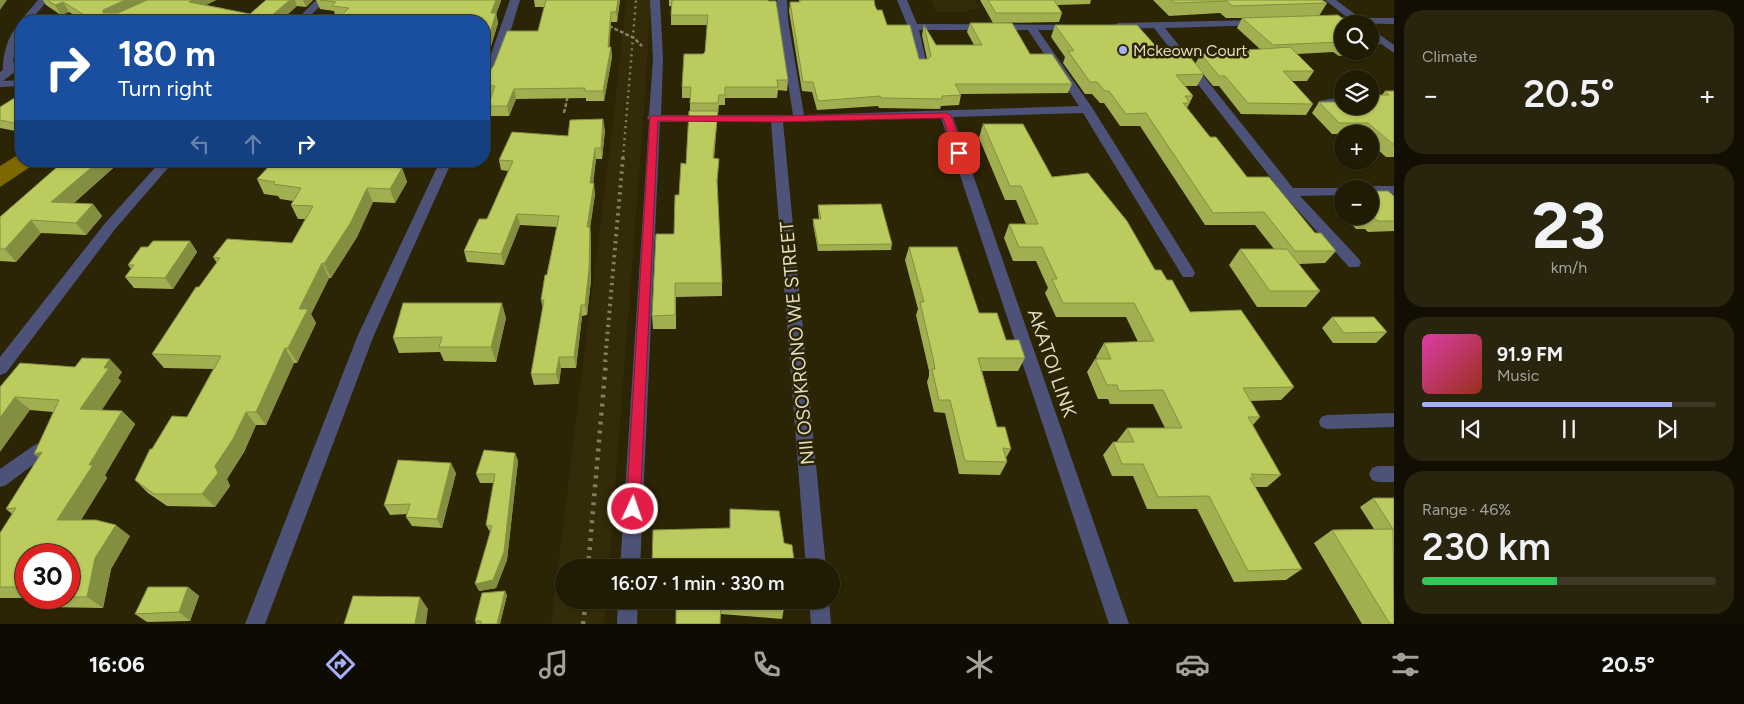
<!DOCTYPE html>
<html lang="en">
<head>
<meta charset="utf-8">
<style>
	body { margin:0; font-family:Figtree,sans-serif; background:#28240e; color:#f1f3f6; height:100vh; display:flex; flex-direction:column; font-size:19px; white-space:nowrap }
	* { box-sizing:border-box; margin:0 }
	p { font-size:16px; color:#a2a19a }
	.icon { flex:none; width:28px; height:28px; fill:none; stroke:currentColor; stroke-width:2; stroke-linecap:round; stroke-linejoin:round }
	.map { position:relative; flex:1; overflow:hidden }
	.details { display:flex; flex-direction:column; gap:10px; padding:10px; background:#120f02; width:350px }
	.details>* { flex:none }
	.banner { position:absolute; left:15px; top:15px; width:475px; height:152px; border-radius:20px; box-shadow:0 1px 4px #0004,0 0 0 1px #3d3926; background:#1a4fa0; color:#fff; overflow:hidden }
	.buttons { position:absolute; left:1334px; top:15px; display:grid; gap:10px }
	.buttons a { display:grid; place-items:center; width:45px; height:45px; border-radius:50%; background:#201b04; box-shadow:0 1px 4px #0004,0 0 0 1px #3d3926; font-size:25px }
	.speed { position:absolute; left:15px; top:544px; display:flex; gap:10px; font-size:25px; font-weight:700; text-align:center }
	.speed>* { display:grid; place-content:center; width:65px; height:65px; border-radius:50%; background:#201b04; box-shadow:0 1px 4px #0004,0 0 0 1px #3d3926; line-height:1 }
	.speed .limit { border:8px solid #d22; background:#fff; color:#111 }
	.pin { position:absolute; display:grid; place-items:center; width:42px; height:42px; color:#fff; margin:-21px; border-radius:10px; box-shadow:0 2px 8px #0006 }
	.me { position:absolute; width:55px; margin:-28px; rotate:3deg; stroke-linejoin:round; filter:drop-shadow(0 0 4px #0008) }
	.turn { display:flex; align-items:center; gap:18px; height:105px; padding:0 20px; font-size:22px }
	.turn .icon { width:65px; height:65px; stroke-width:2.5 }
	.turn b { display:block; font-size:35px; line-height:42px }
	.lanes { display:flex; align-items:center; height:48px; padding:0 20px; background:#0003; justify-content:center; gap:25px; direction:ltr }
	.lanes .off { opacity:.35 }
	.big { font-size:38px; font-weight:600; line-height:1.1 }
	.details .card { flex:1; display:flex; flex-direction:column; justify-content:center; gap:8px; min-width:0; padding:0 18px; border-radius:20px; background:#28240e }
	.details .dial { align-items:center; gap:0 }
	.dial b { font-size:65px; line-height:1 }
	.song { display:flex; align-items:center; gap:15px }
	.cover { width:60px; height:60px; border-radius:8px; background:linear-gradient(135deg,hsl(320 70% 55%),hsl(10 70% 35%)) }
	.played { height:5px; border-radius:2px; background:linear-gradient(90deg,#a5b1fc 85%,#3d3926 85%) }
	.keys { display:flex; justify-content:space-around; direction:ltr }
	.heat { display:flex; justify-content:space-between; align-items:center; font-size:28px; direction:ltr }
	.charge { height:8px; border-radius:4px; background:linear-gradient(90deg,#34c759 46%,#3d3926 0) }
	.trip { position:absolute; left:555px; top:559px; width:285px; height:50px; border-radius:25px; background:#201b04; box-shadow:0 1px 4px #0004,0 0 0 1px #3d3926; font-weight:600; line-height:50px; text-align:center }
	.dock { display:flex; height:80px; justify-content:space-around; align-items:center; background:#0d0b02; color:#a2a19a }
	.dock .icon { width:35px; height:35px }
	.dock .selected { color:#a5b1fc }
	.dock b { font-size:22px; color:#f1f3f6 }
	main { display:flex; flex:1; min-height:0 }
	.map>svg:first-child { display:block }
</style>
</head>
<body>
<main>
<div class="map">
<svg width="1394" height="624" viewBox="0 0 1394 624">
	<rect width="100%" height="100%" fill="#2b2405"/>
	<path fill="#342c08" d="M626,0H651L643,122L609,567L564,568V600H606L604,624H551L614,115Z
		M931,0H975L980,9H968L969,12H937Z"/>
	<path fill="#7d6900" d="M21,153V161H39L0,187V166Z"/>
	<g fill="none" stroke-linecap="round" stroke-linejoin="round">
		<path stroke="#878163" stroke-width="2.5" stroke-dasharray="4 2" stroke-linecap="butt" d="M609,26L634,38L642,46
			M564,113L568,95"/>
		<path fill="#4d5378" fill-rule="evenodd" d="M38,0H48L30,21L21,23L22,19Z
			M316,0H326L305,21H295Z
			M510,0H520C515,15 497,84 484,87V74Z
			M650,0H660L663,59L661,115H793L778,20L777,0H787L788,20L804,115L1079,106L1028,30H919L927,65L926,67H918L908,27L897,0H907L917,24L1079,25V29L1075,30H1038L1093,109L1193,269L1195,273L1193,277H1183L1083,113L953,117L1129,624H1109L941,118L783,122L826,568H806L771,122H660L640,568H620L649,120L647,118L649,115L653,59Z
			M1325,0H1336L1360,18H1394V24L1328,23V19L1348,18Z
			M1260,20L1265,23L1264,25L1165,28L1293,188H1347L1342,189V195L1300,196L1359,259L1361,263L1359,267H1349L1284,195L1154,28L1118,29L1113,26L1118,23Z
			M21,24C22,38 14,49 13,63L21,60V67L3,81L21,80V86L0,87V72L3,70C2,58 9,29 21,24Z
			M1370,28L1394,45V53L1370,36Z
			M1342,97V103L1323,106L1317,103L1319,101Z
			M161,161H174L116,228L6,373L0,375V357L106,222Z
			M440,161H452L374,335L265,624H245L358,335Z
			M1370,186H1394V194H1370V189H1364Z
			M1394,413V427L1327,429L1321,427L1319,422L1321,417L1327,415Z
			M39,443L45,446L48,451L45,456L6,485L0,487V469L33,446Z
			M1378,466H1394V482H1378L1372,480L1369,474L1372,468Z
			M618,600H638L637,624H617Z
			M809,600H829L831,624H811Z"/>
		<path stroke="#847d5f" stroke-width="2.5" stroke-dasharray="2 4" stroke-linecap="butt" d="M623,158L636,0"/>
		<path stroke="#847d5f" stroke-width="4" stroke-dasharray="2.5 4.5" stroke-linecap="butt" d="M605,362L623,157"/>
		<path stroke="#847d5f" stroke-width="4.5" stroke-dasharray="3 6" stroke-linecap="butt" d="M588,568L606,361
			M583,624L586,600"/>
	</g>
	<path fill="#a1af50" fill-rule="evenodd" d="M43,0H216L206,5L250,14L266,0H313L306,7L297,6L280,21H84L69,12L61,15L46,5Z
		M316,0H501V1L496,13L498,23L484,69V21L341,16L335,15L334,11L320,9Z
		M534,0H620L617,22H611L609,47H611L612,57L604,101H586V98L516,99L509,116H490L488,106L491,96L484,95V77L538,31L544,7H535Z
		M669,0H768L788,80L787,91L778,90L777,98H725V105H719L718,113H717L714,158L719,159L717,185L722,283V296L676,297V329H653L652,316L674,234L679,195L686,164L690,111V98H682V87L705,52L707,25H671V6H669Z
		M799,0H874L875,6L877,10L887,25L919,59H927L922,35L924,25L936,45H974L967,32L970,23L1030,54L1072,84L1068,93L961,94V95L959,105L941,106L940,109L879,108L878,106L817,110L812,92L802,91L789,11L790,2H799Z
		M980,0H1091L1090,4L1057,5L1062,13L1059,22L993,23Z
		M1153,0H1322L1327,3L1319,16L1342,24V51H1370V36L1380,43L1372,54L1339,56L1333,52L1297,54L1314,71L1307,81H1292L1313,104L1306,115L1241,114L1219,86H1213L1195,64L1201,54L1247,52L1248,50L1260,49L1237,28L1242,18H1226L1220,13L1169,16Z
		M1055,25L1161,52L1204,74L1197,86H1185L1193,96L1187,108L1210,137L1247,177L1336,251L1325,263L1299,264L1320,291L1306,307H1257L1229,265L1240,249H1274L1255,225H1205L1140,126H1120L1104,103H1100L1092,94H1085L1063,63L1065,57L1051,37Z
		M1385,91H1394V157H1386L1370,143V134H1332L1312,113L1319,102L1342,106L1382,95Z
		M21,94V132L0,128V107Z
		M983,124L1052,177L1167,280L1190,312L1294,387L1281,400L1250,401L1260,417L1253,425L1281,475L1267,487H1255L1302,569L1286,580L1234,582L1197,509H1147L1133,476H1112L1103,455L1113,442H1118L1117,441L1127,428H1165L1153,404H1110L1108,399H1098L1087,372L1095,359H1097L1096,357L1104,343L1138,342L1126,317H1056L1045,293L1048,288L1036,261H1013L1004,238L1009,224H1026L1016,200H1005L979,138Z
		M605,130L602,159H596L593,183L595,194L590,228L591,238V280L587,315L582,316L576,368H561L559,384L534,385L531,374L543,308L541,300L557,227L520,225L504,265L467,262L464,251L487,219L508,171L501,170L499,160Z
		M56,161H121L74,203L93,204L102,216L86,235L41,233L16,262L0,261V217L60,165H59Z
		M284,161H374L376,166L402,168L407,182L395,203L373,202L357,237L331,278H329L311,314L316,323L297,363H294L266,425H256L244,452L227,479L230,486L215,507L167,506L148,493L135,480L152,449L187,417L213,369L164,368L152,354L217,263L213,257L292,243L305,219H298L291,205L293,201L280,199L278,196L264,194L257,179L282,163Z
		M1394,196V231L1368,232L1365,229H1356L1344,216H1370Z
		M1342,199V215L1336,208Z
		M818,205L892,244L891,250L818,251L813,224V219H819L818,210Z
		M190,241L197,252L173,289L134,288L125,277L131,269L128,265Z
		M909,247L979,313L1006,340L1025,358L1018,371H982L997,427L1011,449L1006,458L1007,462L1000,475L959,474L945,413L934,412L927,382L929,376V371L916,315L918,309L905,260Z
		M1332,317L1387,332L1376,343H1333L1322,328Z
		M506,318L496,362L444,361L440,352L399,353L393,338Z
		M75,367L122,372L118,378L121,381L101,410L122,411L135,424L105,475L107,478L81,520L130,536L111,569L103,608L45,607L29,598H0V533L12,514L6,509L38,458L53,412L30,410L0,387ZM26,555H69V598H26Z
		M515,453L518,461L507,560L496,588L479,591L490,532L486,525L494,483H480L476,474Z
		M456,473L442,528L412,526L406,517L407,514L390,515L384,505Z
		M1373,498H1394V624H1362L1314,543L1332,530L1374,529L1360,507Z
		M188,587L199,596L190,621L147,622L135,614Z
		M507,595L500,624H476L475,621Z
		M676,600H785L784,608L782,619L721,614Z"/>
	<path fill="#838e41" d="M0,0H7L0,10Z
		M125,0H152L109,19L103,13V10Z
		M192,0H216L194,11L189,2Z
		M290,0H295L297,6L280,21H265Z
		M303,0H313L306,7Z
		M496,0H501V1L493,23L491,13Z
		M618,0H620L617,22L616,12Z
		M63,2L69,12L61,15L55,5Z
		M611,12V22L609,57L608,47Z
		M496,13L498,23L484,69V52Z
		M611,47L612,57L604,101L603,91Z
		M514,89L516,99L509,116L507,106Z
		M718,111L717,124L713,172V158Z
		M603,119L605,130L602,159L601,148Z
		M595,148L596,159L592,194L590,183Z
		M99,161H121L61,214L51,202Z
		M373,161H374L379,175L370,166Z
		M402,168L407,182L395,203L390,189Z
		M594,183L595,194L590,228L591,238V280L587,315L585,305L587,227Z
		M367,188L373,202L357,237L331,278L324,264Z
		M93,204L102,216L86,235L76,223Z
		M517,214L520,225L504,265L501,254Z
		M31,220L41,233L16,262L5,249Z
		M190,241L197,252L173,289L165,278Z
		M322,263L329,278L311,314L316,323L297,363L288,348L299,309Z
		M502,303L506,318L496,362L491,347Z
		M581,305L582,316L576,368L574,357Z
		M285,348L294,363L266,425L256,412Z
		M559,357L561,368L559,384L556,374Z
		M110,359L122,372L118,378L121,381L94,422L80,409Z
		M15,397L30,410L0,452V418Z
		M122,411L135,424L105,475L107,478L73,532L57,520L89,465Z
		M246,412L256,425L244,452L227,479L230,486L215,507L202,494L215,466Z
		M42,452L49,467L34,454Z
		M515,453L518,461L507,560L496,588L479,591L475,584Z
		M451,463L456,473L442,528L437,519Z
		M116,525L130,536L111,569L103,608L87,597L95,558Z
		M188,587L199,596L190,621L179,612Z
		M505,591L507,595L500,624H497Z
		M420,597L428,609L426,624H415Z"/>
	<path fill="#bbcb5d" stroke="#838e41" d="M47,0H125L103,10V13H118L147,0H192L189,2L250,14L266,0H290L265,21H94L63,2L55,5Z
		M320,0H496L491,13H496L484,52V21H336L349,8L332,6L336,2Z
		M546,0H618L616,12H611L608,47H611L603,91H585V88L514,89L507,106H488L495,86L484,85V77L488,74L494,65L507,31H538Z
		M672,0H768V1H776L788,80H777L778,87H725V95H719L718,103H690L691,87H682L684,54H703L705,52L708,15H671Z
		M800,0H874L875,6L877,10H882L887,25H910L919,59H928L931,56L924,25L936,45H982L970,23H1012L1030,54H1052L1072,84H955L961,95L942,96V99L881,98L880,96L818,101L813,82H803L790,2H800Z
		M988,0H1054L1062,13H996Z
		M1171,0H1322L1327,3L1232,6L1227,1L1175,3Z
		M1338,15L1342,18H1348L1355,24H1342V44L1340,42L1273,45L1242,18Z
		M1055,25H1137L1161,52H1186L1204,74L1176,75L1193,96H1185L1190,103H1183L1210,137H1216L1247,177H1269L1315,233H1321L1336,251H1295L1264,212L1213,213L1146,113L1126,114L1109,91H1105L1097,82H1090L1068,51H1074Z
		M1370,36L1380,43L1370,44Z
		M1290,47L1314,71H1283L1313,104L1248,103L1225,76H1219L1201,54L1250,52L1248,50Z
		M1385,91H1394V145L1368,123H1339L1319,102H1342V106H1370V95H1389Z
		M21,94V122L19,124L0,120V107Z
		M689,111H718L713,158L719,159L717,180L722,283H675V315L652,316L656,234H674L675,195H679L681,163L686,164Z
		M603,119L601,148H595L590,183H594L587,227H590L589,269L585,305H581L574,357H559L556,374H531L544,300H541L545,275H547L559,216L517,214L501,254L464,251L479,219H487L513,161L499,160L512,132L568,136L570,120Z
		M983,124H1023L1052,177L1088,173L1127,221L1155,270H1161L1167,280H1172L1190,312L1241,310L1294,387L1243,388L1260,417H1248L1281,475L1251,474L1254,478H1250L1302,569L1248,571L1209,496L1158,497L1143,464H1122L1113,442H1134L1127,428H1182L1163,390L1119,391L1117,385H1107L1095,359H1111L1104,343L1154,341L1134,303H1063L1052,279H1057L1042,247H1019L1009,224H1038L1021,186H1010Z
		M64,161H99L51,202L93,204L76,223L31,220L5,249H0V217Z
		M284,161H373L370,166L402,168L390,189L367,188L351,222L324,264L322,263L299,309H308L288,348H285L256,412H246L233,439L215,466L218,473L202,494H154L135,480L150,449H152L172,416L187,417L221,356L152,354L196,287H199L220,258L213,257L227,239L292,243L313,206L291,205L301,188L273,184L275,182L257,179L273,162L282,163Z
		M1370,191H1388L1394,196V221H1378L1374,218H1365L1364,216H1370Z
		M881,204L892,244L818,245L813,219H821L818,205Z
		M153,241H190L165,278L125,277L134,265H128L141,247H148Z
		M909,247H957L979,313H997L1006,340H1019L1025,358H978L997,427H1005L1011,449L1003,448L1007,462L965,461L950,400H939L932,369H935L933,358L920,302H924Z
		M1240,249H1287L1320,291H1270Z
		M403,303H502L491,347H439L442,337L393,338Z
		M1332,317H1374L1387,332L1344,333Z
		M82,358L110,359L104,368H109L80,409L122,411L89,465H93L57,520H96L116,525L95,558L87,597H69V555H26V587H0V533L16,508L6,509L42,452L34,454L59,400L15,397L0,418V387L20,363L75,367Z
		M484,450L515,453L504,552L493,580L475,584L492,526L486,525L495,474H476Z
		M398,460L451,463L437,519L406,517L410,504L384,505Z
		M1373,498H1394V530L1393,529Z
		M730,509L779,511L784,543L792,545L795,568H656L652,567L653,530L730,528Z
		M1393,529L1394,624H1390L1332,530Z
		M148,587H188L179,612L135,614Z
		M505,591L497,624H481V621H475L482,593Z
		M353,596L420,597L415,624H344Z
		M676,600H785L784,608L721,603L720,624H676Z"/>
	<path fill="#e11d48" stroke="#92132f" d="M946,113L951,115L964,153L962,155H956L954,153L943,118L777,122L658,121L640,509L638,513L633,515L628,513L626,509L650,116H777Z"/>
	<circle fill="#a5b1fc" stroke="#2b2405" stroke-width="2" cx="1123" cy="50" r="5"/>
	<g text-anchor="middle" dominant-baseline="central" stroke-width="5" stroke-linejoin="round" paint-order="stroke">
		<g font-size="16" fill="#e2dcbf" stroke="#2b2405" text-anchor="start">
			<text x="1133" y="50">Mckeown Court</text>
		</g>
		<g font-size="19" fill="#e2dcbf" stroke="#2b2405">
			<text transform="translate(797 343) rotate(-95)">NII OSOKRONO WE STREET</text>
			<text transform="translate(1052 363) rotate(71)">AKATOI LINK</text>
		</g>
	</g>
</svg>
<div class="buttons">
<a><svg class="icon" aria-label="search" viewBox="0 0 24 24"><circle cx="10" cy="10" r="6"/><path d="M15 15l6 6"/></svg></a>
<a><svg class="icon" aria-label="layers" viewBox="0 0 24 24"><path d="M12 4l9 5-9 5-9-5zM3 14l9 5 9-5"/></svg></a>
<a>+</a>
<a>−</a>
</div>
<div class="speed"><div class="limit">30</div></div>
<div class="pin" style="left:959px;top:153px;background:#d93025"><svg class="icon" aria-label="arrive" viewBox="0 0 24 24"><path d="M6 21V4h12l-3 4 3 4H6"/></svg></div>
<svg class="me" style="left:633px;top:509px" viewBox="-20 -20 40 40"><circle r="17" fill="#e11d48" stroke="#fff" stroke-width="3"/><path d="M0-11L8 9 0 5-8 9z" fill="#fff"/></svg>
<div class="trip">16:07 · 1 min · 330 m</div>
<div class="banner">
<div class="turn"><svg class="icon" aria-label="right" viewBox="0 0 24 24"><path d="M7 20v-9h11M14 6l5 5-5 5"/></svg><div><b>180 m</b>Turn right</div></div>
<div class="lanes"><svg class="icon off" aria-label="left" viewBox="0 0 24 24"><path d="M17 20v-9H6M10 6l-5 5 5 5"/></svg><svg class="icon off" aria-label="ahead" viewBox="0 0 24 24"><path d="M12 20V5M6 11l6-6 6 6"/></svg><svg class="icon" aria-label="right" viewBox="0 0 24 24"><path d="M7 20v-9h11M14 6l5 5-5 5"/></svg></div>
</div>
</div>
<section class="details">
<div class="card"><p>Climate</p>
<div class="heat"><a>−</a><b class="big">20.5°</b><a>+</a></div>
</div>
<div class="card dial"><b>23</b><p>km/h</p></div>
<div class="card">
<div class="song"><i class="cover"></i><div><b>91.9 FM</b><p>Music</p></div></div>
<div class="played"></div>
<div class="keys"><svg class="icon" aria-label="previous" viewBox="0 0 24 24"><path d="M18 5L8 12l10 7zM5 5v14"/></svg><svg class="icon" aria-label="pause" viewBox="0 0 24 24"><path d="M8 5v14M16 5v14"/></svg><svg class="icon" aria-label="next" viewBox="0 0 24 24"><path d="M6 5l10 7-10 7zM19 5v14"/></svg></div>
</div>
<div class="card"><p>Range · 46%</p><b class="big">230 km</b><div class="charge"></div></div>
</section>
</main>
<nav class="dock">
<b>16:06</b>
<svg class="icon selected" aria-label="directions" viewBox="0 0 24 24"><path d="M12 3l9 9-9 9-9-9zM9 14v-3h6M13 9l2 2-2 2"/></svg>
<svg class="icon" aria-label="music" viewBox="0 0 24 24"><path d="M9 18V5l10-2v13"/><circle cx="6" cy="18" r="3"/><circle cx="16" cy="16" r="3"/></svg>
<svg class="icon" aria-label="phone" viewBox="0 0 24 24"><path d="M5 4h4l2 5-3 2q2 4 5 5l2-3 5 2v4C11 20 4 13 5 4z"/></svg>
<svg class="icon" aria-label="climate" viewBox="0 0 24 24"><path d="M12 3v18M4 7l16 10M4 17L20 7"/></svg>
<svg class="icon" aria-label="car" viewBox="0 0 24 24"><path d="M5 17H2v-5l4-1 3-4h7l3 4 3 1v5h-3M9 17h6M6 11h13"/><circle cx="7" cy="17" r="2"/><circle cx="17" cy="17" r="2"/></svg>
<svg class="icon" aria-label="filters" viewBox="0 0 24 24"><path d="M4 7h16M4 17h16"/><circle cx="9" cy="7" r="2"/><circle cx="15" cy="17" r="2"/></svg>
<b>20.5°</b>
</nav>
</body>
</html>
